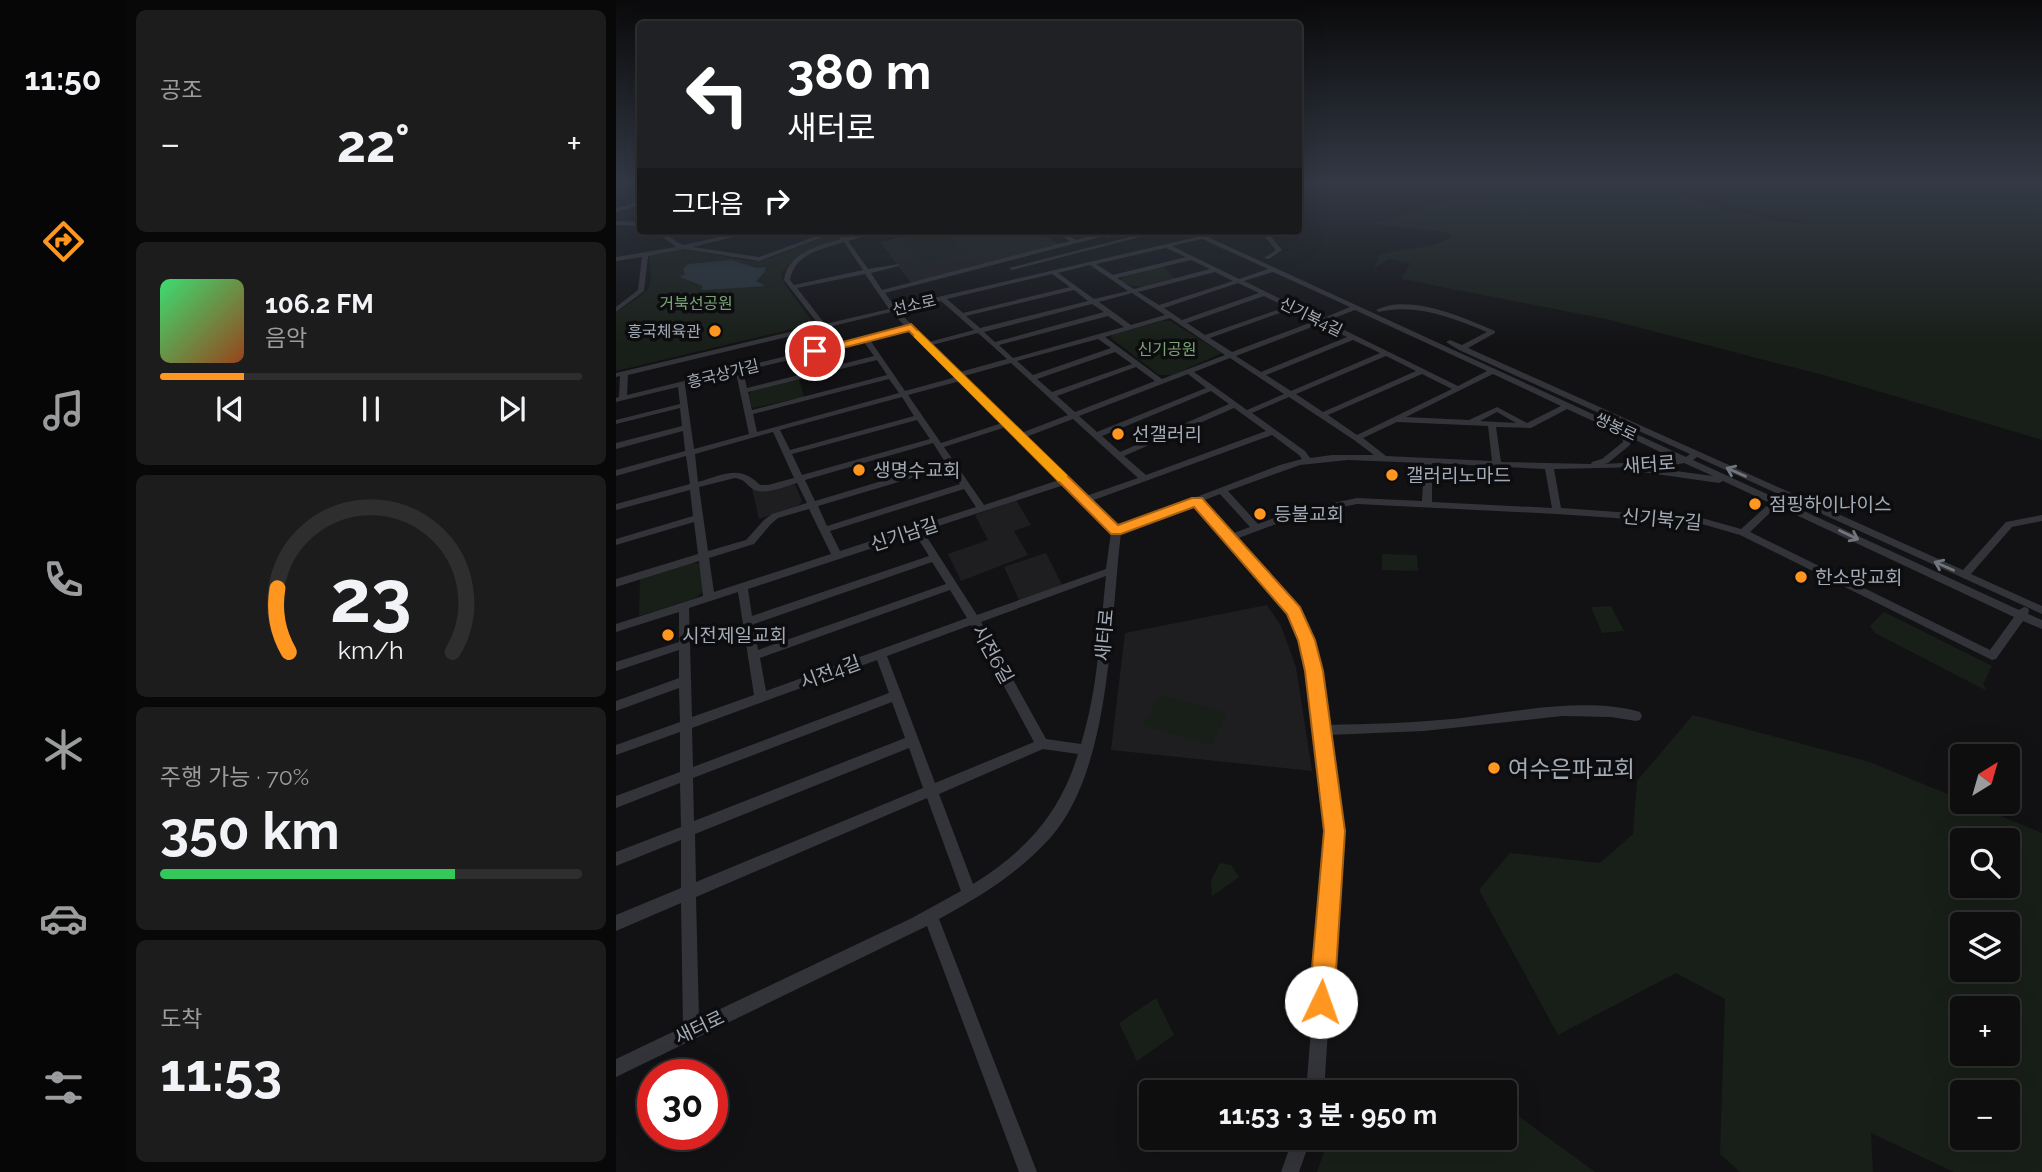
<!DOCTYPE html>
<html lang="ko">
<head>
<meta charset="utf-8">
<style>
	body { margin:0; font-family:Raleway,"Noto Sans KR",sans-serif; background:#1c1c1d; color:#f1f3f6; height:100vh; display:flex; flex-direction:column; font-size:26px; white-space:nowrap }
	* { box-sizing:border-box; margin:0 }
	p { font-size:23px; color:#9b9c9e }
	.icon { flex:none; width:38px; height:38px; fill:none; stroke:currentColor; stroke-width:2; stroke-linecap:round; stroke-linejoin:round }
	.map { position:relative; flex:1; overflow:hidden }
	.drawer { display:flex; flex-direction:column; gap:10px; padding:10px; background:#080808; width:490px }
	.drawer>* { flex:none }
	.top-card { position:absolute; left:21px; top:21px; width:665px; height:214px; border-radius:7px; box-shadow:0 7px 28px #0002,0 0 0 2px #2e2e2f; background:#202124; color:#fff; overflow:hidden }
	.needle { width:46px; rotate:37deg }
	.fabs { position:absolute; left:1334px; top:744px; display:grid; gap:14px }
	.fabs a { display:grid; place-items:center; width:70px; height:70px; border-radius:7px; background:#0e0e0f; box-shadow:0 7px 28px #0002,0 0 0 2px #2e2e2f; font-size:35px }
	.speed { position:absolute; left:21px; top:1059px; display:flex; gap:14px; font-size:35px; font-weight:700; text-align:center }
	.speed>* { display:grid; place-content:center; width:91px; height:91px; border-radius:50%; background:#0e0e0f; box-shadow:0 7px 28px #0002,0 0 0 2px #2e2e2f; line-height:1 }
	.speed .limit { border:10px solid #d22; background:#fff; color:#111 }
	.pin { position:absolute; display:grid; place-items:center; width:60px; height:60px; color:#fff; margin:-30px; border:4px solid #fff; border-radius:50%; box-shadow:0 2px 7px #0007 }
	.me { position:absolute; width:77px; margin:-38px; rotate:3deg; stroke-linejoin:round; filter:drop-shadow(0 0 5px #0008) }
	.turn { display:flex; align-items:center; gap:24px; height:147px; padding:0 35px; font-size:32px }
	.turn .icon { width:91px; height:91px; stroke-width:2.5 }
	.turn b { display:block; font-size:49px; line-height:60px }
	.then { display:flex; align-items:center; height:66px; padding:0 35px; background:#0003; gap:14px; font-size:26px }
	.big { font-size:52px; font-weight:700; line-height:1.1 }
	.drawer .widget { flex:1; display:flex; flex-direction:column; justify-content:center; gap:10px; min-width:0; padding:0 24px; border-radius:10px; background:#1c1c1d }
	.drawer .dial { align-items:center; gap:0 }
	.dial svg { height:182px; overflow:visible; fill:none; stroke:#2e2e2f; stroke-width:7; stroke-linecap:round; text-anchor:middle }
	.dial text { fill:#f1f3f6; stroke:none }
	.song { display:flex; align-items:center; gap:21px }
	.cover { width:84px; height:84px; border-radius:10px; background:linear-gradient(135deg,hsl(140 70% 55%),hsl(20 70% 35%)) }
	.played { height:7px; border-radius:4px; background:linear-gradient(90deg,#ff961f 20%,#2e2e2f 20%) }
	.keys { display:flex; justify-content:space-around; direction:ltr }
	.heat { display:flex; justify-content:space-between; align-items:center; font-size:38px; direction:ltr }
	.charge { height:10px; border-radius:5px; background:linear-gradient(90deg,#34c759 70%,#2e2e2f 0) }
	.trip { position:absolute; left:523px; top:1080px; width:378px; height:70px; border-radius:7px; background:#0e0e0f; box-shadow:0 7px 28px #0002,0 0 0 2px #2e2e2f; font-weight:700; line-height:70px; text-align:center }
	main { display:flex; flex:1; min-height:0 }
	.tab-bar { display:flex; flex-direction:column; width:126px; justify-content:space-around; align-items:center; background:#060606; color:#9b9c9e }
	.tab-bar .icon { width:49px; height:49px }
	.tab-bar .selected { color:#ff961f }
	.tab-bar b { font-size:32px; color:#f1f3f6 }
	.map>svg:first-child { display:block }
</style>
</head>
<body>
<main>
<nav class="tab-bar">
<b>11:50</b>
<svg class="icon selected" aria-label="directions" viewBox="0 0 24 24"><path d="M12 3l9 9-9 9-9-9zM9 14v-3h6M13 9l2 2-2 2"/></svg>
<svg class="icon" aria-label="music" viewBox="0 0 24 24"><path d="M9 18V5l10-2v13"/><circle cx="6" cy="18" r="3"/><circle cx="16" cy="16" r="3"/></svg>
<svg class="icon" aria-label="phone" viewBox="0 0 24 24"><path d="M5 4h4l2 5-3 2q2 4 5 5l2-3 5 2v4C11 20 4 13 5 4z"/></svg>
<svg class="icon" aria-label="climate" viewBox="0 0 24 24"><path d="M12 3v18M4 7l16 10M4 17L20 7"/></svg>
<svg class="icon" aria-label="car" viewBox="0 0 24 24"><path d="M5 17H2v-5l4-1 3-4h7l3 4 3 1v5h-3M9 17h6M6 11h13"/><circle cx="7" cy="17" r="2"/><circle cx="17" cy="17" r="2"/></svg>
<svg class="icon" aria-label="filters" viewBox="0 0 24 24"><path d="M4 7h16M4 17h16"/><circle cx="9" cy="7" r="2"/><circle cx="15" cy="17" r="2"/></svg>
</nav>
<section class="drawer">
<div class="widget"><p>공조</p>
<div class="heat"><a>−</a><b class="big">22°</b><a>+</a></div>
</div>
<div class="widget">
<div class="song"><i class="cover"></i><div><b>106.2 FM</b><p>음악</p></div></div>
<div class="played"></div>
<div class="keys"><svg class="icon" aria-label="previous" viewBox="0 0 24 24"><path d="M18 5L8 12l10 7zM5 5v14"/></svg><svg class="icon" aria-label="pause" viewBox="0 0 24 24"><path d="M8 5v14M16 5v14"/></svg><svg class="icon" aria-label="next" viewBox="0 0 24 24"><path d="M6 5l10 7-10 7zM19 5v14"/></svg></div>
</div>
<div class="widget dial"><svg viewBox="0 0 100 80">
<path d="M14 69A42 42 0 1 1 86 69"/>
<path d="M14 69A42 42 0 0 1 9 41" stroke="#ff961f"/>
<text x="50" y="56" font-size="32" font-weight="700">23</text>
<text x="50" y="72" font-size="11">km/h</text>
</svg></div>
<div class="widget"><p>주행 가능 · 70%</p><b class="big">350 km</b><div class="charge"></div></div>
<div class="widget"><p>도착</p><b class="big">11:53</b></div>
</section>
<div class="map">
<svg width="1426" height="1172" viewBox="0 0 1426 1172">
	<rect width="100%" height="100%" fill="#121214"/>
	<path fill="#1e1e21" d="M310,231H422L444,245L295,283L264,242Z
		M174,483L179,484L186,501L183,505L143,519L136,489Z
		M400,500L415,525L398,531L412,555L345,581L332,554L372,540L359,515Z
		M430,553L446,585L403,600L388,567Z
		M651,605L665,626L680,667L696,771L495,750L509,633Z"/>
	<path fill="#181f18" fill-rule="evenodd" d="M849,182H1024L1059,191L1091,204L1161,221L1200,224L1116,206L1072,182H1426V440L1211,376L990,319L785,279L794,263L772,259L758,269L762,256C786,247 814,250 836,237L831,232L754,224L836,199H873Z
		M220,232L224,240L179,258L165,273L168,283L198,324L0,371V313C28,291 40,296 33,256L66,249L134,261L152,259Z
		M320,232L331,233L348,253L307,263L287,242L293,238Z
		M547,266L560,279C540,284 524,292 505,281L506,277Z
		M546,321H554L606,353L557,375H543L495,338L496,335Z
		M183,379L188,397L136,408L133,394L137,390Z
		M766,554L801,555L802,571L766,570Z
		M78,562L85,565L87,591L80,598L23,616L24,578Z
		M995,606L1008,631L986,633L975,607Z
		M1268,612L1376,666L1367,684L1371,691L1259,633L1254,626Z
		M545,695L611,713L595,745L526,725Z
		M1077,715L1254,762L1426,833V1172H1338L1255,1133L1257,1172H1124L1104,1154L1109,999L1060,973L942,1035L863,890L894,853L984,863L1017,834L1021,781ZM1346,840H1391V886H1346ZM1346,924H1391V970H1346ZM1346,1008H1391V1054H1346ZM1346,1092H1391V1138H1346Z
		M604,863L615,865L623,877L596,896L595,880Z
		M540,998L558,1035L521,1061L503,1023Z
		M889,1106L979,1172H701L713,1138H889Z"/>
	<path fill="#273338" d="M116,260L140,268L150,267L148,273L140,281L150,286L88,290L85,289L87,286L64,277L69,274L67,269L72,264Z"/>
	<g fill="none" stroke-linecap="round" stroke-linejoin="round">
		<path fill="#333439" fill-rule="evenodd" d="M22,202H24V205L0,212V208Z
			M0,221L24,222V226L0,225Z
			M39,231C51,231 57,242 68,245L130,231H141L77,247L143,257L214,231H226L230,237L255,231H265L232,241L252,269L283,264V266L255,273L266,290L454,241L438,231H445L460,240L489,232L492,234L502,231H511L491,238L488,236L269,293L279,307L581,237L571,231H579L1070,457L1074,454L843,350L830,342L834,340L846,345L871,332C837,318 800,303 763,312L760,310C793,293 847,317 879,331V333L852,348L1347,570L1390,522L1426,515V521L1396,527L1355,574L1426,606V614L1081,457L1077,460L1403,610L1408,607L1412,608L1413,611L1412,614L1426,620V629L1407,621L1380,659L1376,660L1124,535L1086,524L941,514L741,504L679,517L620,539L683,612L697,640L704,671L711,725C753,724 794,723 836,719C892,713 969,696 1024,712L1026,716L1024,720L1020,721L995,717L946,716L808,731L712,735L725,831L708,1092H690L711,831L692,671L685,640L673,614L579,504L505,533C494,622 496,767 435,837C404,872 364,897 323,919L421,1172H403L311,926L0,1077V1059L67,1027L65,903L0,931V915L65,888V840L0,866V852L65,827L64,783L0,808V796L64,772V732L0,755V745L64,722L63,688L0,711V701L63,678V650L0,671V662L63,642V612L0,632V624L87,596L83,561L0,587V579L82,554L78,522L0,545V539L77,516L74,490L0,510V504L74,484L70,456L0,476V470L69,451L67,431L0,449V443L66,426L64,408L0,424V420L64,404L62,387L0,402V398L3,397L4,376L0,377V373L203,325L168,280C172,252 202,246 225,239L221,232L143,261L68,249L32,256L28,291L0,312V307L22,290L26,257L0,261V257L60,247ZM586,239L652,269L623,279L556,246ZM228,242L247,270L178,285L174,280C178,254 206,249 228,242ZM550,248L570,257L497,275L480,264ZM575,260L594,269L518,289L501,278ZM474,265L512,291L478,299L442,273ZM599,272L617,281L543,305L522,292ZM657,272L734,307L705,319L628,281ZM249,274L273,309L209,324L181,288ZM436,274L454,287L347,313L331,299ZM622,283L643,293L566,320L548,308ZM458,290L472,301L364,328L350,316ZM516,293L549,315L515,325L483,302ZM648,296L670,307L589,335L571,323ZM325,301L358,330L313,342L282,311ZM476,304L488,312L379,342L368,332ZM675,309L699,321L616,352L594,338ZM739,310L871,371L842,386L710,321ZM275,312L290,327L11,395L12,375ZM492,316L508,327L397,358L383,345ZM554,318L609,355L546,379L489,337ZM704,324L731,337L645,372L620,356ZM294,330L340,377L289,391L254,340ZM362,333L391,359L344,372L316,345ZM482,339L495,348L417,375L401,361ZM737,340L764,353L675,391L650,375ZM248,342L258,356L131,388L127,371ZM499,352L516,364L436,392L421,379ZM770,356L800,371L707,412L680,394ZM614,358L668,394L631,410L578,372ZM261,360L271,375L136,410L132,392ZM395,363L452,415L405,433L348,376ZM520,367L539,381L459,412L441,396ZM120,373L133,434L78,449L69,385ZM572,374L590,388L481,432L463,416ZM806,374L836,389L741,435L712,415ZM877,374L945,406L911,423L881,407L853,420L790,417ZM273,379L283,393L141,432L137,414ZM344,381L386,423L325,443L292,395ZM595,391L613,404L504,452L486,436ZM286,397L298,416L174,450L164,430ZM673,397L738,440L758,455H716L694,458L689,451L636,413ZM618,408L650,431L530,475L508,456ZM951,409L999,431L1007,440V442L986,459L976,462L975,464L885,462L880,427L915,428ZM881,412L900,423L864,421ZM457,419L522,478L470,496L410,437ZM301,420L314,439L186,475L176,454ZM781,422L872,426L876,461L770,456L747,438ZM390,427L443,480L368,505L328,447ZM157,432L178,478L152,485H144C123,464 108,475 82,482L79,454ZM656,435L683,455L686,459L664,465L502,527L475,501ZM1015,438L1061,460L988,464L992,463L1014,445ZM317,443L329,462L199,501L189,480ZM732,460L808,463L806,501L741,498L677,511L642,524L612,491L684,465ZM816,463L929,469L936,508L816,502ZM1068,463L1097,476L1030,467L1054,466ZM333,467L344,484L211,526L202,506ZM1028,467L1025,470L1026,472L1103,483L1107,481L1154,503L1125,529L1086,518L945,508L938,469ZM119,478C131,480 130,486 139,490C150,495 170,486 181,483L191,503L156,514L148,520L130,540L92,551L83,487ZM448,485L495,532L490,569L361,615L307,531ZM348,489L360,507L224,551L214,531ZM604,494L634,527L615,534L586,501ZM1161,506L1398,617L1374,650L1134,532ZM193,509L215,554L98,592L93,558L138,544L155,524L162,518ZM299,534L313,556L136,616L132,589ZM316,562L330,584L142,650L138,624ZM490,576C484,632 482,690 465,744L430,739L365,622ZM334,590L351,618L150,691L144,658ZM122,592L138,695L76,717L73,608ZM355,625L418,742L319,783L271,656ZM261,660L273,693L77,767L76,728ZM276,702L289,738L78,821L77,778ZM293,748L307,788L80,882L79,834ZM427,749L462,754C444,814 409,852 357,884L323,794ZM311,798L345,891L296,918L83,1019L80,897Z
			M290,231H304L301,233Z
			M537,231H547L396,270L393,268Z
			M644,231H650L666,250L653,259L648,258L660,250Z
			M677,1138H695L683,1172H665Z"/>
	</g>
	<defs><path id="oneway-shaft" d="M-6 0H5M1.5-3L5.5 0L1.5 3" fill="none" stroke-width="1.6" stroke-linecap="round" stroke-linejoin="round" transform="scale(1.75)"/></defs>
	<g stroke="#70757e">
		<use href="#oneway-shaft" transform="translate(1120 472) rotate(-156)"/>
		<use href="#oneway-shaft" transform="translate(1233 535) rotate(25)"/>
		<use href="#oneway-shaft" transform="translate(1328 566) rotate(-156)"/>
	</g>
	<linearGradient id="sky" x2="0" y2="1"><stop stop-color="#0a0a0b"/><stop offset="0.53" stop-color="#333945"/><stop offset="1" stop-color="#333945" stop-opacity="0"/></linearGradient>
	<rect width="1426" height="346" fill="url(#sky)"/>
	<path fill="#ff961f" stroke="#a66214" stroke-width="2" d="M295,324L502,525L576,498H586L684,607L699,640L707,671L729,831L718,1002L714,1010L705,1014L697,1010L693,1002L708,831L689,671L682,640L671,614L578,507L505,534H495L293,331L199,355L193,351Z"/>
	<path fill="#f59e0b" d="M302,331L451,475V481H442L298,337V332Z"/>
	<g fill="#ff961f" stroke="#0d0d0f" stroke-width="2.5">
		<circle cx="99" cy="331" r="7"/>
		<circle cx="502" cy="434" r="7"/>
		<circle cx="243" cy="470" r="7"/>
		<circle cx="776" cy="475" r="7"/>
		<circle cx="1139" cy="504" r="7"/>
		<circle cx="644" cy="514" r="7"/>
		<circle cx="1185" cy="577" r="7"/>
		<circle cx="52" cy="635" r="7"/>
		<circle cx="878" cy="768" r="7"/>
	</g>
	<g text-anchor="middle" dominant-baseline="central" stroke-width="7" stroke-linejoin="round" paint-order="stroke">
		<g font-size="16" fill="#7aa377" stroke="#0d0d0f">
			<text x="80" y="303">거북선공원</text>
			<text x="551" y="349">신기공원</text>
		</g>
		<g font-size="16" fill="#a2abb6" stroke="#0d0d0f">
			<text transform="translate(298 305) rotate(-13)">선소로</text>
			<text transform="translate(695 317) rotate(26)">신기북4길</text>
			<text transform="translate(107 374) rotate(-14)">흥국상가길</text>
			<text transform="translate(1000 427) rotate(25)">쌍봉로</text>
		</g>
		<g font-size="16" fill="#a2abb6" stroke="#0d0d0f" text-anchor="end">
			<text x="85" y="331">흥국체육관</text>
		</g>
		<g font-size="19" fill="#a2abb6" stroke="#0d0d0f" text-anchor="start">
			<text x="516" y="434">선갤러리</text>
			<text x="257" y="470">생명수교회</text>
			<text x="790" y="475">갤러리노마드</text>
			<text x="1153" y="504">점핑하이나이스</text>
			<text x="658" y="514">등불교회</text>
			<text x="1199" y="577">한소망교회</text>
			<text x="66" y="635">시전제일교회</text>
		</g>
		<g font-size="19" fill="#a2abb6" stroke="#0d0d0f">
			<text transform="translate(1033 464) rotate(-4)">새터로</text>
			<text transform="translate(1046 519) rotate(5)">신기북7길</text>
			<text transform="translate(288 534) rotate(-18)">신기남길</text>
			<text transform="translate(488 635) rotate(-85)">새터로</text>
			<text transform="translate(377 654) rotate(61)">시전6길</text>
			<text transform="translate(214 672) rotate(-20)">시전4길</text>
			<text transform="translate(83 1027) rotate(-26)">새터로</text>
		</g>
		<g font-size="23" fill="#a2abb6" stroke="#0d0d0f" text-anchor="start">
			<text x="892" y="768">여수은파교회</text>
		</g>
	</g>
</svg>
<div class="fabs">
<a><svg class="needle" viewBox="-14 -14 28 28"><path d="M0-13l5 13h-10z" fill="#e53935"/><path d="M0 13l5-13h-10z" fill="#9b9c9e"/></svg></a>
<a><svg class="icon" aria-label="search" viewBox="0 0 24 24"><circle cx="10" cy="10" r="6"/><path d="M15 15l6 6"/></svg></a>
<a><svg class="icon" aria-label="layers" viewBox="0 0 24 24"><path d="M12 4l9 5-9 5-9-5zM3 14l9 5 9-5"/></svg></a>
<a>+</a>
<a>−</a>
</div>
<div class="speed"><div class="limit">30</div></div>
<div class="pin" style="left:199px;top:351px;background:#d93025"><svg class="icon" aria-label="arrive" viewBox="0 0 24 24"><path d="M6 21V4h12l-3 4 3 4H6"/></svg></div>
<svg class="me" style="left:705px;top:1002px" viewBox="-20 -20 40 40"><circle r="19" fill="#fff"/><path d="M0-13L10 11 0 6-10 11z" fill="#ff961f"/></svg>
<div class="trip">11:53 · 3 분 · 950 m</div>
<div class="top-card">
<div class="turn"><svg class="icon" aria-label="left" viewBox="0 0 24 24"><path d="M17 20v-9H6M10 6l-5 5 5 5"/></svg><div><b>380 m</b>새터로</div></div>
<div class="then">그다음<svg class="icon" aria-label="right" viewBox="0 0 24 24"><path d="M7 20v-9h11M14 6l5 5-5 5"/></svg></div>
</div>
</div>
</main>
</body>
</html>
